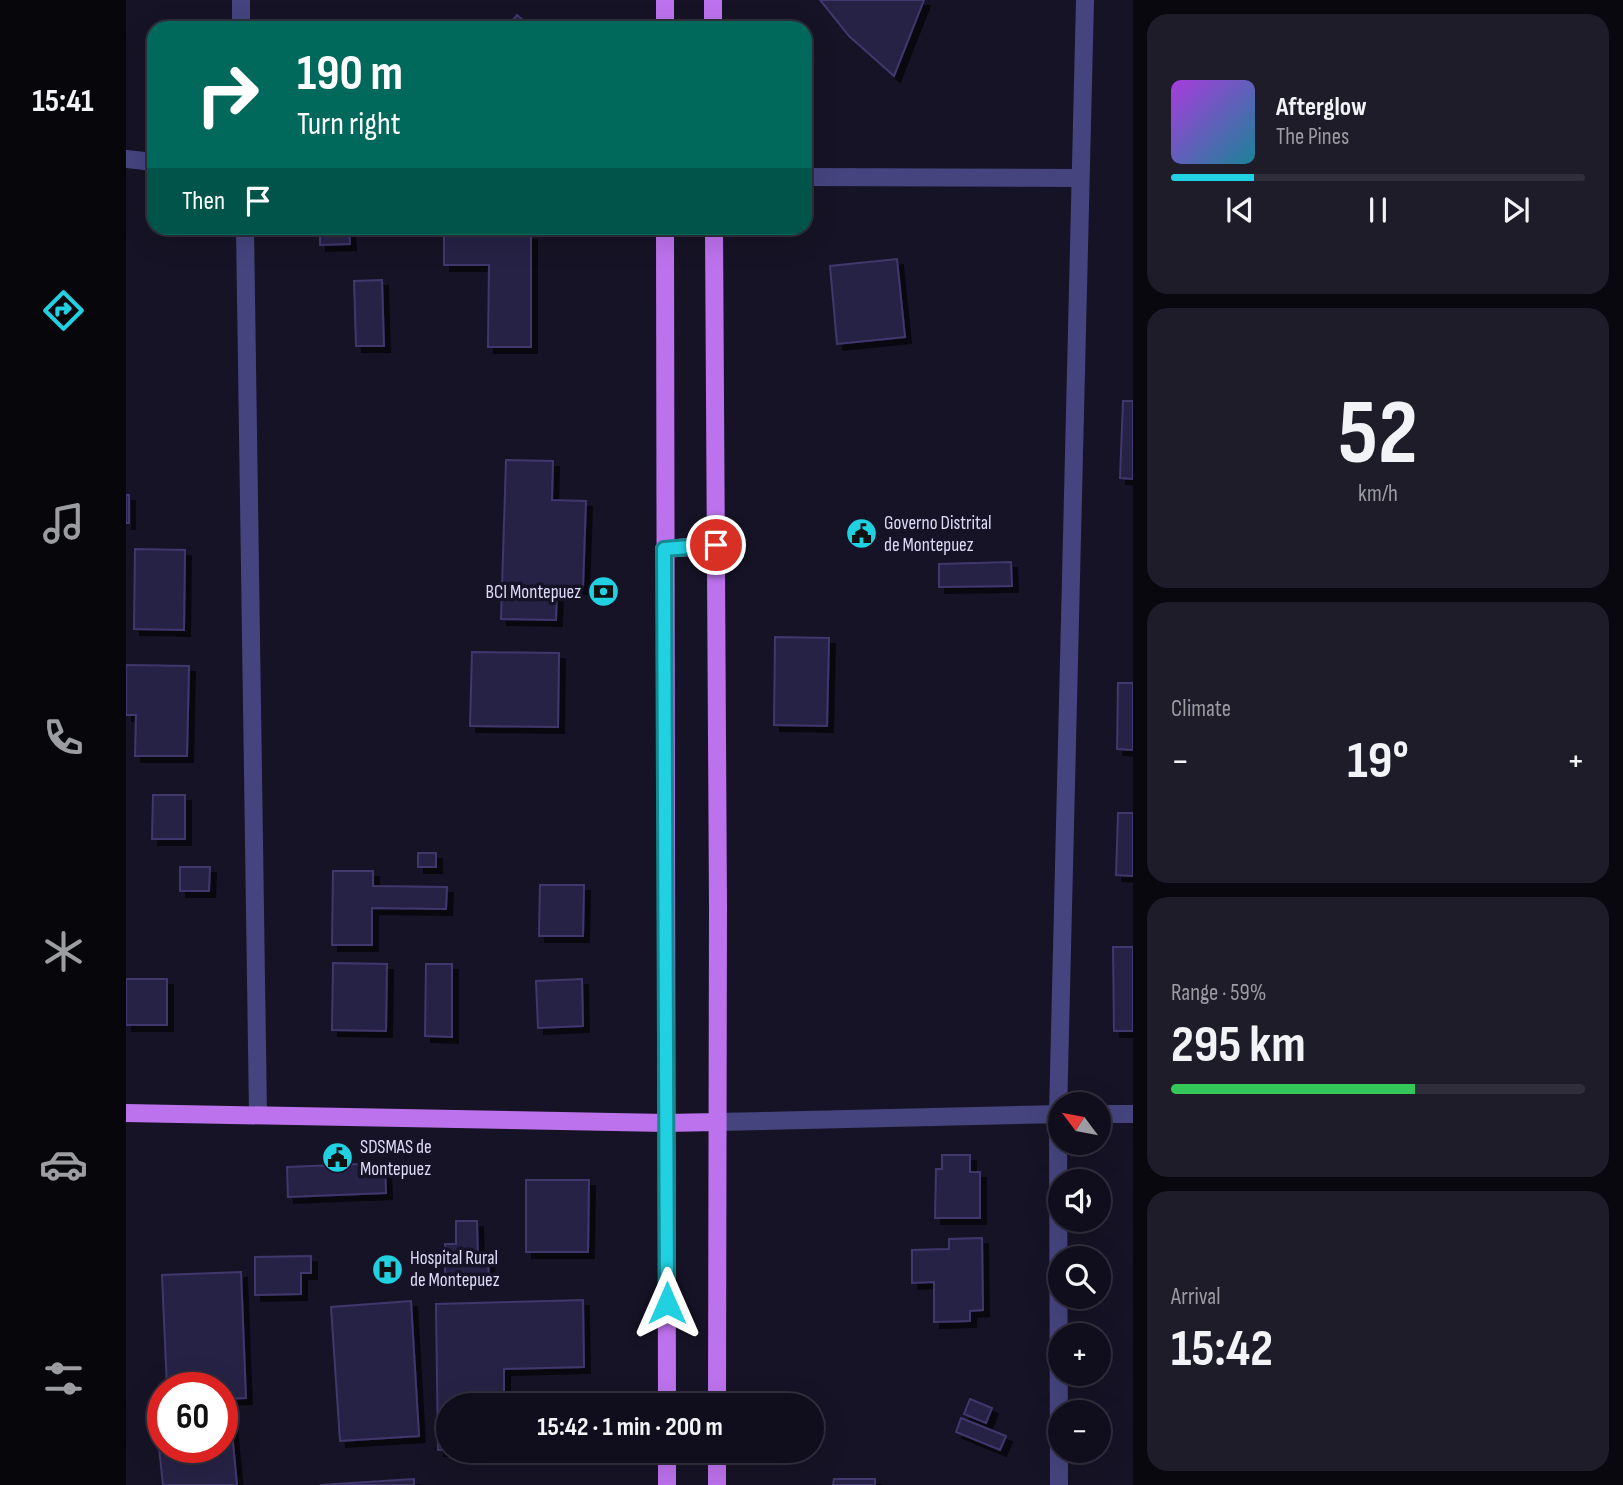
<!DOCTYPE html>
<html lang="en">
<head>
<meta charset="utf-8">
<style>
	body { margin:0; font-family:"Sofia Sans Condensed",sans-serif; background:#1e1c29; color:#f1f3f6; height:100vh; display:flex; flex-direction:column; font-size:26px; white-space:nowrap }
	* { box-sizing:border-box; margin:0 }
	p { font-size:23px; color:#9c9ca3 }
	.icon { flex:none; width:38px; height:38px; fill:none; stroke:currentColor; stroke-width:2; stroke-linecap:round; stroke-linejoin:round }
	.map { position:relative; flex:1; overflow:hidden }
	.panel { display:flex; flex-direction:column; gap:14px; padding:14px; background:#09080f; width:490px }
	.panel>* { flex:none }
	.banner { position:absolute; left:21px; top:21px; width:665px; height:214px; border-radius:21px; box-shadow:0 7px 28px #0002,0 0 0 2px #302e3b; background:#00695c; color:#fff; overflow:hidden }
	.needle { width:46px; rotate:302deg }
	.tools { position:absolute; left:922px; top:1092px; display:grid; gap:14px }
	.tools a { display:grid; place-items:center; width:63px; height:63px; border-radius:50%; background:#100e1c; box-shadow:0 7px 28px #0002,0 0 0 2px #302e3b; font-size:35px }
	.speed { position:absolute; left:21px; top:1372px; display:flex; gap:14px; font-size:35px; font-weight:700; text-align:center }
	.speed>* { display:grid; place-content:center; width:91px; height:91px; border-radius:50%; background:#100e1c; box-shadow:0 7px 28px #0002,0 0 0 2px #302e3b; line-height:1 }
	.speed .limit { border:10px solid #d22; background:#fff; color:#111 }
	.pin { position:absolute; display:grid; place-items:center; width:60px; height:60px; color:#fff; margin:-30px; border:4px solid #fff; border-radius:50%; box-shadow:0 2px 7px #0007 }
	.me { position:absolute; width:77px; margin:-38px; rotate:0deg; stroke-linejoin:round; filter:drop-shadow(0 0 5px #0008) }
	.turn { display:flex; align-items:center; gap:24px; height:147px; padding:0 35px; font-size:32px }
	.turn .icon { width:91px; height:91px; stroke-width:2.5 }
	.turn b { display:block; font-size:49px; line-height:60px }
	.then { display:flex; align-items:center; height:66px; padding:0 35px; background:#0003; gap:14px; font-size:26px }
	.big { font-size:52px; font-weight:700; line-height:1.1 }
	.panel .widget { flex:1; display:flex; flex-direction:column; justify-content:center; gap:10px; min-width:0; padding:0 24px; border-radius:21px; background:#1e1c29 }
	.panel .dial { align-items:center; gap:0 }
	.dial b { font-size:91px; line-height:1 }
	.song { display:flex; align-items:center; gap:21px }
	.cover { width:84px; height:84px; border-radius:10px; background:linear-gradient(135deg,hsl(280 70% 55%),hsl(190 70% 35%)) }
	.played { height:7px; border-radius:4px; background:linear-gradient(90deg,#22d1e1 20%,#302e3b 20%) }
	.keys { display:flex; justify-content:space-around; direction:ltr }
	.heat { display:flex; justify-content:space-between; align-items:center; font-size:38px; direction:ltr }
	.charge { height:10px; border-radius:5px; background:linear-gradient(90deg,#34c759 59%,#302e3b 0) }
	.trip { position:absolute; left:310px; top:1393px; width:388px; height:70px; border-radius:35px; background:#100e1c; box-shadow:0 7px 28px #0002,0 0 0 2px #302e3b; font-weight:700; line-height:70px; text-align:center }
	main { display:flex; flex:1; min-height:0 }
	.menu { display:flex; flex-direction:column; width:126px; justify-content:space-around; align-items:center; background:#06060b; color:#9c9ca3 }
	.menu .icon { width:49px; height:49px }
	.menu .active { color:#22d1e1 }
	.menu b { font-size:32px; color:#f1f3f6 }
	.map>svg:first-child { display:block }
</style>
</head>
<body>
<main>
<nav class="menu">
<b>15:41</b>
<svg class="icon active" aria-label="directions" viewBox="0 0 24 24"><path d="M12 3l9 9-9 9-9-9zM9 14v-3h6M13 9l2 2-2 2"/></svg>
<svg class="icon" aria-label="music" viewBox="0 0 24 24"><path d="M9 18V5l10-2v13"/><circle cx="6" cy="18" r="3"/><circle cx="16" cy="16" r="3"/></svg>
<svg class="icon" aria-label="phone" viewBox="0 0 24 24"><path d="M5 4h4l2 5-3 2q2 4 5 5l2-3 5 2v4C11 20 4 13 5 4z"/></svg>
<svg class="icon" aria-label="climate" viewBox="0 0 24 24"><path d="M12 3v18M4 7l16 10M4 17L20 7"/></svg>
<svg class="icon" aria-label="car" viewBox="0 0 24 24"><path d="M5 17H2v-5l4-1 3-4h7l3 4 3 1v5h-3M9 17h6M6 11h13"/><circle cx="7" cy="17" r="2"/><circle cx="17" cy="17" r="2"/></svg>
<svg class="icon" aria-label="filters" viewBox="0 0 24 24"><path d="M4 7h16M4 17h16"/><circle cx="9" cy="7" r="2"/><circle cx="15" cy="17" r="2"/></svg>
</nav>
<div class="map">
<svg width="1007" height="1485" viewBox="0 0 1007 1485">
	<defs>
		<filter id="shadow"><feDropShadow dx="6" dy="6" stdDeviation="0" flood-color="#0009"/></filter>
	</defs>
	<rect width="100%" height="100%" fill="#161326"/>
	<path fill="#282144" stroke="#40376d" stroke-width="2" filter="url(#shadow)" d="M694,0H798L768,76L723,36Z
		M391,15L406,28H380Z
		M194,228H223L224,244L194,245Z
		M318,234H405V347H362L363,265H318Z
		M771,259L779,337L711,344L704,266Z
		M256,280L258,346H230L228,281Z
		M997,401H1007V479L994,478Z
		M380,460L427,461L426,500L460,501L457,588L431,587L430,620L375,619Z
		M0,495H3V523H0Z
		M9,549L59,550L58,630L8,629Z
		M885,562L886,586L813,587V564Z
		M649,637L703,638L701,726L648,725Z
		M346,652L433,653L432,727L344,726Z
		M0,665L63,666L61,756H9L10,715H0Z
		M992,683H1007V750L991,749Z
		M27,795H59V839H26Z
		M992,813H1007V876L990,875Z
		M292,853H310V867H292Z
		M54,867H84L83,891H54Z
		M207,871H247V886L321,887L320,909L246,908V945H206Z
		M414,885H458L457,936H413Z
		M987,947H1007V1031H988Z
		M207,963L261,964L260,1031L206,1030Z
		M300,964H326V1037L299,1036Z
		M0,979H41V1025H0Z
		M456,979L457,1026L412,1028L410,981Z
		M816,1155H844V1172H854V1218H809L810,1169H816Z
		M259,1163L260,1193L162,1197L161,1167Z
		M400,1180H463L462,1252H400Z
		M330,1221H351L352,1259H362L363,1279L319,1280V1244H330Z
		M856,1238L857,1310L844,1311V1321L808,1322V1282L786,1283V1250L823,1249V1239Z
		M185,1256V1273H175V1294L129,1295V1257Z
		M115,1272L120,1398L96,1399V1388H41L36,1275Z
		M457,1300L458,1367L378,1369V1405H322V1450H312L310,1304Z
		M285,1301L293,1436L214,1441L205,1307Z
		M844,1399L866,1408L860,1423L838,1414Z
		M104,1411L111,1485H37L30,1420L37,1419V1447H96V1412Z
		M835,1418L880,1436L874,1450L830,1432Z
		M288,1479V1485H194Z
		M708,1479H749V1485H707Z"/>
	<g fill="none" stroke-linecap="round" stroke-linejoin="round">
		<path stroke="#45447e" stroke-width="18" d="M115,0V28
			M0,159L28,162
			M679,177L954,178
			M119,228L132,1115
			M973,1114H1007
			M590,1122L934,1114
			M933,1485L932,1114L959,0"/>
		<path stroke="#bc72ec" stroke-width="18" d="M587,0V28
			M539,28V0
			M539,228L541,1405
			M588,228L592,906L591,1405
			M538,549L590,545
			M0,1113L540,1123L590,1122
			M541,1451V1485
			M591,1451V1485"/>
	</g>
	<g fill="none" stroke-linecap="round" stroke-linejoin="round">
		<defs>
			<path id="route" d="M541,1303L538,549L590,545"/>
		</defs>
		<use href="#route" stroke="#168892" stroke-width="18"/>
		<use href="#route" stroke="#22d1e1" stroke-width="12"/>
	</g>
	<defs>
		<symbol id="civic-disc" viewBox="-11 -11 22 22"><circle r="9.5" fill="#22d1e1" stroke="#161326"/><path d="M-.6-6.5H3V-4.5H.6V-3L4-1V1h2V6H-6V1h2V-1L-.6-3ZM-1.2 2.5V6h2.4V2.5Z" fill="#111"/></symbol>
		<symbol id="bank-disc" viewBox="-11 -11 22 22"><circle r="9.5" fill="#22d1e1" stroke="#161326"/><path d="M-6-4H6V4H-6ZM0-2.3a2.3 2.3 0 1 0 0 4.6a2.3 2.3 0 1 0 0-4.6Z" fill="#111"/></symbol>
		<symbol id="hospital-disc" viewBox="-11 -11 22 22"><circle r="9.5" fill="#22d1e1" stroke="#161326"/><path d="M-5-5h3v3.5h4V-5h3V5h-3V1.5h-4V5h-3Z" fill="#111"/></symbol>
	</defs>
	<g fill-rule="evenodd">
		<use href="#civic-disc" x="718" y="516" width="35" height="35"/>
		<use href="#bank-disc" x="460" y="574" width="35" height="35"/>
		<use href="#civic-disc" x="194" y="1140" width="35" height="35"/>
		<use href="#hospital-disc" x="244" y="1252" width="35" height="35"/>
	</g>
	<g text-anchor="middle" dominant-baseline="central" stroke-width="7" stroke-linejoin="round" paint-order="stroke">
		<g font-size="19" fill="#dfdcfa" stroke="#161326" text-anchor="start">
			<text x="758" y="523">Governo Distrital<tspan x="758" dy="22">de Montepuez</tspan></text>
			<text x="455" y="592" text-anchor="end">BCI Montepuez</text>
			<text x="234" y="1147">SDSMAS de<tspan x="234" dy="22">Montepuez</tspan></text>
			<text x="284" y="1258">Hospital Rural<tspan x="284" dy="22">de Montepuez</tspan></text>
		</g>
	</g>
</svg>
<div class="tools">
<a><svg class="needle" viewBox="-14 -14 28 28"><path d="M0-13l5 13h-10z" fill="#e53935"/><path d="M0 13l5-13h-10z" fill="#9c9ca3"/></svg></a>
<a><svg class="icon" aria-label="sound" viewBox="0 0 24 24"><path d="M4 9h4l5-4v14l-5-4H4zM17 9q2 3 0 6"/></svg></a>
<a><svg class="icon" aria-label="search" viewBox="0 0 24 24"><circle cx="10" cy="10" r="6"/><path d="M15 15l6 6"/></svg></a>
<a>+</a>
<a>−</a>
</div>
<div class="speed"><div class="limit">60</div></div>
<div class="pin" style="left:590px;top:545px;background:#d93025"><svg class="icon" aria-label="arrive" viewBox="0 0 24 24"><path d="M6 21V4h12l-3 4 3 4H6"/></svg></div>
<svg class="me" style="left:541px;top:1303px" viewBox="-20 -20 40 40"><path d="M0-17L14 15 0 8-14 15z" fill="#22d1e1" stroke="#fff" stroke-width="4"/></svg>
<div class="trip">15:42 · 1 min · 200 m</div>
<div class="banner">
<div class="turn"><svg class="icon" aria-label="right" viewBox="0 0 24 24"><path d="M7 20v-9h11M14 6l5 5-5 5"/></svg><div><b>190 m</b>Turn right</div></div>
<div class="then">Then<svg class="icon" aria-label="arrive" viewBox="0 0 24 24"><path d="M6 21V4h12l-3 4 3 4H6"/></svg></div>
</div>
</div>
<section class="panel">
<div class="widget">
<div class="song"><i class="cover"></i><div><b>Afterglow</b><p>The Pines</p></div></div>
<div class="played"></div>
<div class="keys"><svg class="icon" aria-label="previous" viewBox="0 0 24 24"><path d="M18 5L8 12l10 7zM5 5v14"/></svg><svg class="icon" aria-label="pause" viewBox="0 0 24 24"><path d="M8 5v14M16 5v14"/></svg><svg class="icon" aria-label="next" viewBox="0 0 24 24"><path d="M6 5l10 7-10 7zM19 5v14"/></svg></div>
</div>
<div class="widget dial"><b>52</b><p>km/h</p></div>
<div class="widget"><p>Climate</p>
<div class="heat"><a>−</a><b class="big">19°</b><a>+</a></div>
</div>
<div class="widget"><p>Range · 59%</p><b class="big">295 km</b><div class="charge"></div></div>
<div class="widget"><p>Arrival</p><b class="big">15:42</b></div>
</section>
</main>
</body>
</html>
